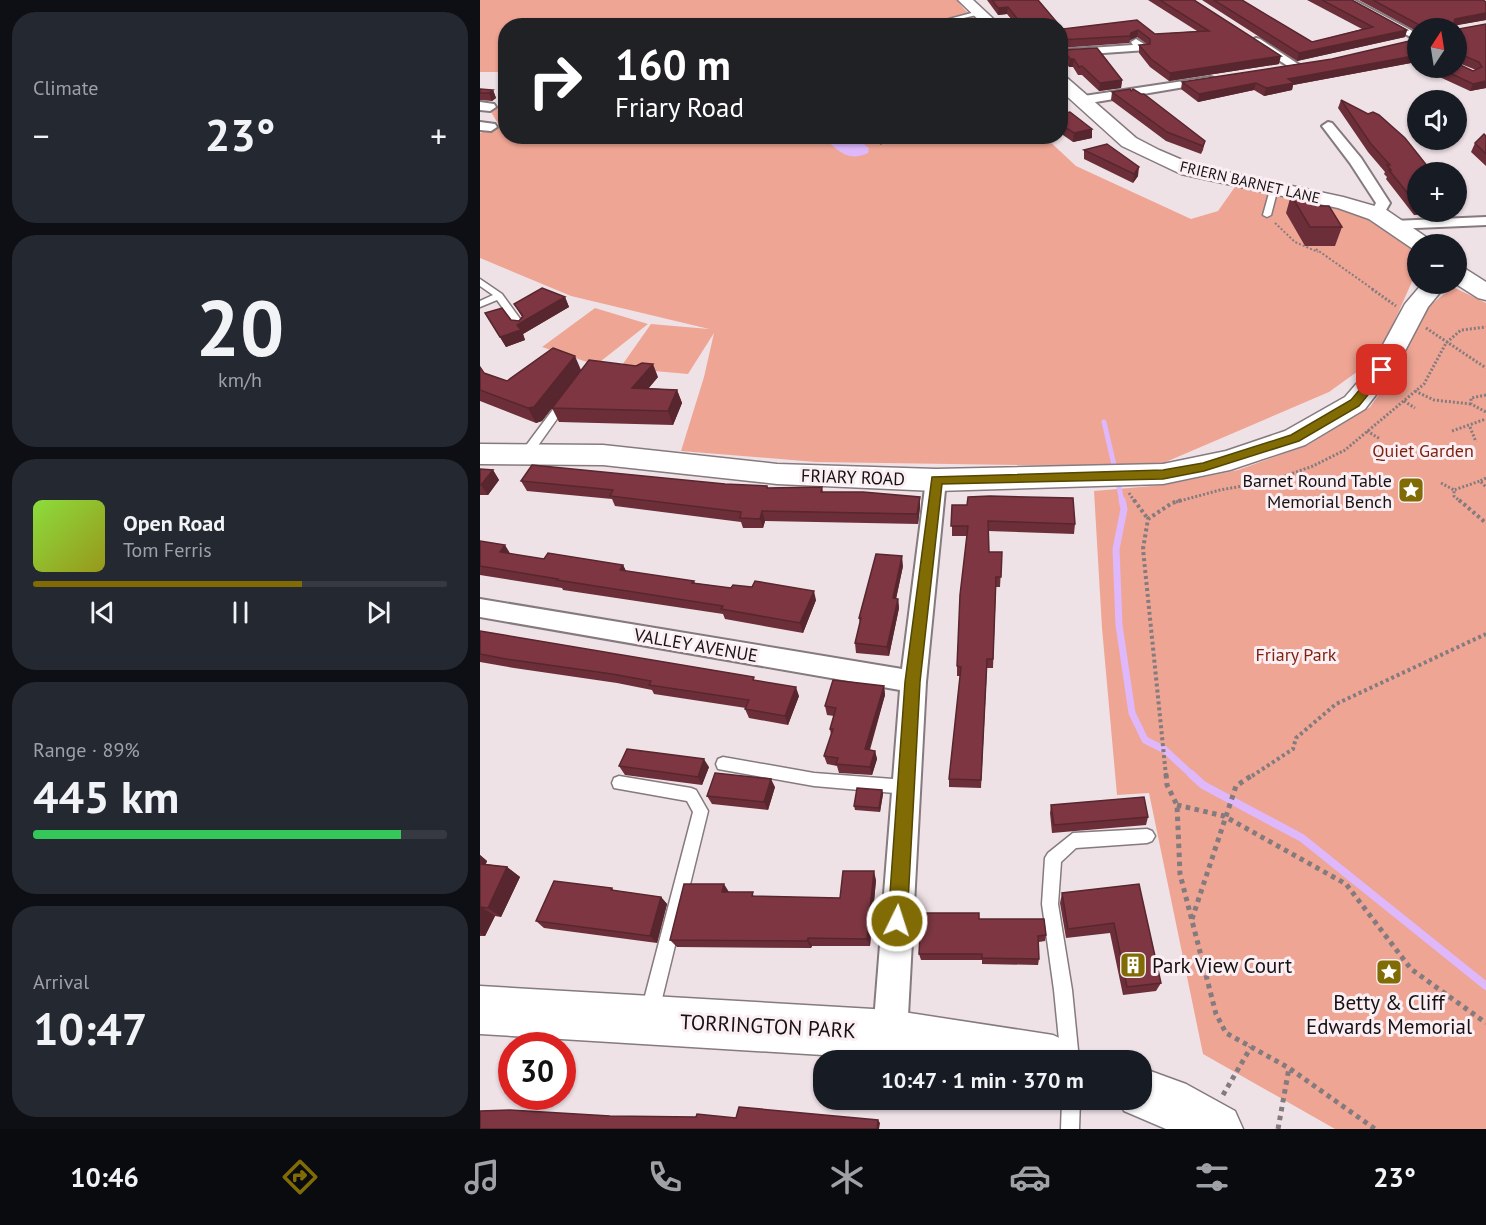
<!DOCTYPE html>
<html lang="en">
<head>
<meta charset="utf-8">
<style>
	body { margin:0; font-family:"PT Sans",sans-serif; background:#242831; color:#f1f3f6; height:100vh; display:flex; flex-direction:column; font-size:22px; white-space:nowrap }
	* { box-sizing:border-box; margin:0 }
	p { font-size:20px; color:#9ea1a6 }
	.icon { flex:none; width:33px; height:33px; fill:none; stroke:currentColor; stroke-width:2; stroke-linecap:round; stroke-linejoin:round }
	.map { position:relative; flex:1; overflow:hidden }
	.drawer { display:flex; flex-direction:column; gap:12px; padding:12px; background:#0d0f14; width:480px }
	.drawer>* { flex:none }
	.hud { position:absolute; left:18px; top:18px; width:570px; height:126px; border-radius:24px; box-shadow:0 2px 4px #0004; background:#202124; color:#fff; overflow:hidden }
	.needle { width:39px; rotate:12deg }
	.tools { position:absolute; left:927px; top:18px; display:grid; gap:12px }
	.tools a { display:grid; place-items:center; width:60px; height:60px; border-radius:50%; background:#171b24; box-shadow:0 2px 4px #0004; font-size:30px }
	.speed { position:absolute; left:18px; top:1032px; display:flex; gap:12px; font-size:30px; font-weight:700; text-align:center }
	.speed>* { display:grid; place-content:center; width:78px; height:78px; border-radius:50%; background:#171b24; box-shadow:0 2px 4px #0004; line-height:1 }
	.speed .limit { border:9px solid #d22; background:#fff; color:#111 }
	.pin { position:absolute; display:grid; place-items:center; width:51px; height:51px; color:#fff; margin:-26px; border-radius:12px; box-shadow:0 3px 9px #0006 }
	.me { position:absolute; width:66px; margin:-33px; rotate:4deg; stroke-linejoin:round; filter:drop-shadow(0 0 4px #0008) }
	.turn { display:flex; align-items:center; gap:21px; height:126px; padding:0 18px; font-size:27px }
	.turn .icon { width:78px; height:78px; stroke-width:2.5 }
	.turn b { display:block; font-size:42px; line-height:51px }
	.big { font-size:45px; font-weight:700; line-height:1.1 }
	.drawer .tile { flex:1; display:flex; flex-direction:column; justify-content:center; gap:9px; min-width:0; padding:0 21px; border-radius:24px; background:#242831 }
	.drawer .dial { align-items:center; gap:0 }
	.dial b { font-size:78px; line-height:1 }
	.song { display:flex; align-items:center; gap:18px }
	.cover { width:72px; height:72px; border-radius:9px; background:linear-gradient(135deg,hsl(90 70% 55%),hsl(60 70% 35%)) }
	.played { height:6px; border-radius:3px; background:linear-gradient(90deg,#816b04 65%,#363941 65%) }
	.keys { display:flex; justify-content:space-around; direction:ltr }
	.heat { display:flex; justify-content:space-between; align-items:center; font-size:33px; direction:ltr }
	.charge { height:9px; border-radius:4px; background:linear-gradient(90deg,#34c759 89%,#363941 0) }
	.trip { position:absolute; left:333px; top:1050px; width:339px; height:60px; border-radius:24px; background:#171b24; box-shadow:0 2px 4px #0004; font-weight:700; line-height:60px; text-align:center }
	.dock { display:flex; height:96px; justify-content:space-around; align-items:center; background:#090b0e; color:#9ea1a6 }
	.dock .icon { width:42px; height:42px }
	.dock .active { color:#816b04 }
	.dock b { font-size:27px; color:#f1f3f6 }
	main { display:flex; flex:1; min-height:0 }
	.map>svg:first-child { display:block }
</style>
</head>
<body>
<main>
<section class="drawer">
<div class="tile"><p>Climate</p>
<div class="heat"><a>−</a><b class="big">23°</b><a>+</a></div>
</div>
<div class="tile dial"><b>20</b><p>km/h</p></div>
<div class="tile">
<div class="song"><i class="cover"></i><div><b>Open Road</b><p>Tom Ferris</p></div></div>
<div class="played"></div>
<div class="keys"><svg class="icon" aria-label="previous" viewBox="0 0 24 24"><path d="M18 5L8 12l10 7zM5 5v14"/></svg><svg class="icon" aria-label="pause" viewBox="0 0 24 24"><path d="M8 5v14M16 5v14"/></svg><svg class="icon" aria-label="next" viewBox="0 0 24 24"><path d="M6 5l10 7-10 7zM19 5v14"/></svg></div>
</div>
<div class="tile"><p>Range · 89%</p><b class="big">445 km</b><div class="charge"></div></div>
<div class="tile"><p>Arrival</p><b class="big">10:47</b></div>
</section>
<div class="map">
<svg width="1006" height="1129" viewBox="0 0 1006 1129">
	<rect width="100%" height="100%" fill="#efe2e7"/>
	<path fill="#efa594" d="M0,0H477L485,10L505,25L26,26L25,72H0Z
		M25,101L26,136L565,137L596,166L711,219L738,211L757,184L838,202L881,215L930,248L937,260L938,268L899,356L849,392L674,467L336,462L201,451L224,377L234,333L208,374L140,368L171,324L229,329L91,296L0,258V133L19,125L11,112Z
		M973,287L1006,303V1129H855L723,1054L669,793L637,795L622,628L614,491L684,485L758,470L828,445L890,407L917,369L949,306Z
		M115,308L168,324L116,365L62,347Z"/>
	<path fill="#deb8fb" d="M343,137H374L389,148L388,153C367,163 357,149 343,137Z"/>
	<g fill="none" stroke-linecap="round" stroke-linejoin="round">
		<path stroke="#deb8fb" stroke-width="5" d="M624,422L634,465
			M639,487L642,502"/>
		<path stroke="#deb8fb" stroke-width="7" d="M642,500L644,509L636,549L639,625L652,713L665,740L685,750L713,776"/>
		<path stroke="#deb8fb" stroke-width="8" d="M711,774L723,785L822,838L1006,986"/>
		<defs>
			<path id="lane" d="M499,11L501,14L475,20L478,26H472L469,19Z
				M791,186L798,188L791,215L787,217L783,215Z
				M0,279L22,294L46,327L44,329H38L17,300L0,307V301L13,295L0,286Z
				M84,399L89,402L50,457H42L41,454L42,451L80,400Z
				M243,757L334,773L426,780L431,782L433,787L431,792L426,794L334,786L238,769L236,764L238,759Z
				M139,776L211,788L216,790L228,811L179,1011L176,1017L170,1020L164,1017L161,1011L213,812L207,801L134,788L132,783L134,778Z
				M667,829L672,831L675,836L672,841L667,843L596,848L581,862L578,904L592,990L599,1060H581L574,990L562,904L565,858L568,853L593,833Z
				M582,1100H600L599,1129H581Z"/>
			<path id="street" d="M862,0H874L938,34V41Z
				M776,38L780,39L821,66L815,69L811,68L772,43L771,41Z
				M656,39L667,46V50L580,56V50L653,45L651,42Z
				M730,77L734,78V82L604,104L598,100L604,96Z
				M0,102L14,104L16,107L10,111L0,110Z
				M0,122L15,124L17,127L11,131L0,130Z
				M848,122L852,123L881,158L910,203L902,217H892L890,214L896,203L870,163L842,126Z
				M1006,217V225L913,229L906,225L913,221Z
				M456,473L463,475L466,480L446,682L427,1034L422,1046L410,1051L398,1046L393,1034L420,690L0,617V599L422,669L446,480L449,475Z"/>
			<path id="secondary" d="M478,0H493L521,26H505Z
				M580,76L586,77L656,138L679,150L714,165L863,197L905,209L949,239L952,244H938V250L933,249L889,219L858,208L701,174L642,146L580,90Z
				M976,266L984,268L1006,282V300L998,298L976,284Z
				M942,284H967L948,307L915,370L885,409L825,445L750,470L683,484L456,491L297,484L123,465L0,464V444L123,445L297,464L456,469L683,464L746,451L805,431L865,397L891,367L925,304Z
				M0,986L410,1010L573,1035L590,1043L598,1060H424L0,1034Z
				M662,1068L706,1084L755,1111L763,1129H686L644,1111L639,1100H662Z"/>
		</defs>
		<use href="#lane" stroke="#857a7e" stroke-width="3"/>
		<use href="#street" stroke="#857a7e" stroke-width="4"/>
		<use href="#secondary" stroke="#857a7e" stroke-width="3"/>
		<path stroke="#837b7e" stroke-width="2" stroke-dasharray="2 2" stroke-linecap="butt" d="M400,144L426,136
			M795,223L815,242L838,252
			M836,249L894,290"/>
		<path stroke="#837b7e" stroke-width="3" stroke-dasharray="2 2" stroke-linecap="butt" d="M892,289L916,306
			M946,328L1006,368
			M935,391L954,400L991,404
			M1006,395L991,398V404L1006,412
			M924,401L935,408
			M990,427L996,442
			M887,431L900,439
			M972,431L1006,419
			M1006,478L1000,481L1006,487
			M961,483L974,490
			M649,493L655,502
			M696,502L740,490L791,481L833,466L865,450L944,384L966,343L981,330L1006,327
			M981,502L974,496V490L1000,481"/>
		<path stroke="#837b7e" stroke-width="4" stroke-dasharray="3 3" stroke-linecap="butt" d="M654,500L668,519
			M979,500L1006,523
			M686,776L663,549L668,519L692,503L702,500
			M772,776L813,749L816,738L856,704L1006,634"/>
		<path stroke="#837b7e" stroke-width="5" stroke-dasharray="4.5 4.5" stroke-linecap="butt" d="M686,774L687,785L697,805L700,874L736,1014L746,1033L809,1068L895,1129
			M697,805L744,816L866,884L931,969L1006,1023
			M712,919L756,786L774,774
			M743,1095L771,1047
			M798,1129L809,1068"/>
		<use href="#lane" fill="#fff" fill-rule="evenodd"/>
		<use href="#street" fill="#fff" fill-rule="evenodd"/>
		<use href="#secondary" fill="#fff" fill-rule="evenodd"/>
	</g>
	<path fill="#6c2f39" d="M507,0H558L580,26H537L527,14L518,15Z
		M668,0H714L799,64L689,81L670,67L659,53V45L667,44L657,37L650,40L649,43L580,48V26L583,29L657,20L675,34L717,31Z
		M722,0H762L832,42L882,29L827,0H872L927,30L925,37L817,61Z
		M879,0H1003L1006,2V20L976,25L979,29L1006,24V88L990,91L940,68H976L993,71L996,70L976,62V28H938V32Z
		M938,39V66L931,63L813,85L812,90L784,96L774,90L718,102L701,89L702,82L852,59Z
		M583,50L642,80L641,88L619,91L602,75H598L593,67H589L582,58Z
		M0,89L13,90L16,98L12,101L0,100Z
		M651,91L725,141L723,150L721,154L686,141L631,100L632,92Z
		M861,100L938,172V212H957L956,214L934,215L906,179L907,177L904,174L905,172L888,152L858,108Z
		M580,114L612,129V138L593,142L580,133Z
		M1006,136V166L991,152L995,143Z
		M604,150L658,176L653,183L604,159Z
		M811,195L862,227L855,246H825L806,213Z
		M85,297L89,307L43,334L45,340L26,347L5,313L31,320L39,321L42,317L34,304Z
		M0,367L4,373L27,381L101,370L178,377L169,388L197,390L202,403L193,425L79,422L72,408L79,399L62,421L56,423L0,401Z
		M0,469L13,470L19,480L8,495H0Z
		M41,481L245,484L287,486L288,488L342,487L343,492L440,497V507L438,524L285,521L283,528H263L261,522L135,506L132,499L47,491Z
		M472,505L595,524L594,534L508,531L509,552H522L520,587H516L513,668H507L501,788L469,787V779L480,676H477V666L487,536H472Z
		M0,541L30,554L64,559L143,565L146,571L214,581L215,583L336,600L323,633L245,619L243,614L83,590L82,588L0,575Z
		M423,566L416,599H418L419,608L409,656L376,653L375,643L380,624L379,618Z
		M0,631L275,680L319,696L308,725L269,718L265,709L266,708L174,694L172,690L137,683L34,668L0,662Z
		M404,686L405,695L390,750L395,751L397,759L392,775L359,773L357,766L347,764L344,756L351,735L350,729L354,716L347,715L345,706Z
		M139,766L229,767L222,785L145,775Z
		M295,787L288,810L232,804L227,796Z
		M402,790L403,794L400,812L375,810L374,806Z
		M571,805L668,817L666,825L572,833L570,813Z
		M0,855L7,861L6,864L27,867L40,877L21,917L15,916L5,936H0Z
		M396,880L390,946H332L331,948L197,947L190,940L249,892L276,896L360,898Z
		M659,884L681,983L676,991L643,995L630,933L586,938L580,903L582,893Z
		M132,888L134,891L181,897L187,904L177,943L64,928L56,921Z
		M499,919L566,935L565,941L559,942V959L558,965L502,964V960H441L439,954Z"/>
	<path fill="#58262e" d="M528,7L527,14L518,15V8Z
		M1006,13V20L973,26L975,19Z
		M658,30L657,37L650,40L649,43L651,33Z
		M927,30L925,37L817,61L819,53Z
		M801,56L799,64L689,81L690,73Z
		M933,56L931,63L813,85L812,90L784,96L786,88L808,79Z
		M590,59H594L593,67H589Z
		M642,80L641,88L619,91L620,83Z
		M1006,81V88L990,91L993,84Z
		M776,83L774,90L718,102L719,94Z
		M13,90L16,98L12,101L9,93Z
		M612,129V138L593,142L594,133Z
		M659,167L658,176L653,183L654,174Z
		M85,297L89,307L43,334L45,340L26,347L20,337L37,325Z
		M95,356L101,370L62,421L56,423L48,408Z
		M173,364L178,377L157,401L152,388Z
		M197,390L202,403L193,425L188,411Z
		M13,470L19,480L8,495L1,485Z
		M440,497V507L438,524L437,514Z
		M282,511L285,521L283,528L280,519Z
		M25,545L31,555L20,552Z
		M422,556L423,566L414,608L413,598Z
		M143,565L148,575L140,570Z
		M334,591L336,600L323,633L320,623Z
		M418,599L419,608L409,656L407,647Z
		M404,686L405,695L387,757L385,749Z
		M316,687L319,696L308,725L305,716Z
		M395,751L397,759L392,775L390,767Z
		M224,759L229,767L222,785L218,777Z
		M291,779L295,787L288,810L284,802Z
		M402,790L403,794L400,812L399,808Z
		M0,855L7,861L1,873L0,872Z
		M27,867L40,877L21,917L8,908Z
		M394,871L396,880L390,946L387,939Z
		M244,884L249,892H242Z
		M181,897L187,904L177,943L170,936Z
		M1,907L15,916L5,936L0,933V908Z
		M328,938L332,946L331,948L327,941Z
		M398,1120L400,1123L399,1129H397Z"/>
	<path fill="#7e3742" stroke="#58262e" stroke-width="1.5" d="M512,0H558L580,26H543L528,7L518,8Z
		M680,0H714L801,56L690,73L671,59L659,45L670,44V39L658,30L651,33L650,36L580,40V26L583,29L657,20L675,34L729,31Z
		M734,0H762L832,42L893,27L842,0H872L927,30L819,53Z
		M893,0H1003L1006,2V13L975,19L974,22L979,29L1006,24V81L993,84L959,68H976V63L993,71L1002,67L999,62L980,54L976,57V28H943V27Z
		M938,39V57L933,56L808,79L814,83L786,88L776,83L719,94L702,82L852,59Z
		M617,48L642,80L620,83L602,66L599,67L594,59H590L583,50Z
		M0,89L13,90L9,93H0Z
		M650,89L651,91L653,89L661,94H664L725,141L723,146L687,132L632,92Z
		M861,100L888,114L893,112L899,115L925,138L952,172H938V206L909,170H911L907,165H910L891,144Z
		M590,112L612,129L594,133L580,124V114Z
		M1004,134L1006,136V154L995,143Z
		M627,144L659,167L654,174L604,150Z
		M811,195L831,200L841,206H849L862,227H830Z
		M62,288L85,297L37,325L41,330L20,337L5,313L22,308L31,320L39,321L43,316L34,304Z
		M73,348L95,356L54,407L48,408L0,390V367L4,373L27,381Z
		M109,360L156,366L162,363L173,364L152,388L197,390L188,411L72,408Z
		M52,465L245,484L287,486V488L342,487L341,492H383L440,497L437,514L282,511L280,519L260,518L261,512L130,496L133,490L41,481Z
		M0,469L13,470L1,485H0Z
		M510,496L593,498L595,524L508,521L509,552H522L521,577H516L513,659H507L501,780L469,779L481,667L477,666L480,595L488,526H471L472,505H487L488,497Z
		M0,541L25,545L20,552L64,559L68,553L143,565L140,570L214,581L212,583L251,588L253,585L272,587L275,581L334,591L320,623L241,609L243,606L77,580L78,579L0,566Z
		M396,554L422,556L413,598L418,599L407,647L375,643L381,618H379Z
		M0,631L274,677L273,680L316,687L305,716L265,709L269,700L169,685L171,681L132,674L26,659L0,654Z
		M353,680L404,686L385,749L395,751L390,767L356,764L358,758L344,756L353,729H350L356,708L345,706Z
		M147,749L224,759L218,777L139,766Z
		M235,773L291,779L284,802L227,796Z
		M377,788L402,790L399,808L374,806Z
		M664,797L668,817L574,825L571,805Z
		M0,864L27,867L8,908L1,907L0,908Z
		M363,871H394L387,939L328,938L327,941L190,940L204,884H244L242,892H273L272,896L360,898Z
		M74,881L132,888L131,890L181,897L170,936L56,921Z
		M659,884L681,983L647,987L634,923L588,929L582,893Z
		M441,913H499V919H564L566,935L558,936L559,959L502,958V954H439Z
		M259,1107L398,1120L397,1129H0V1111L30,1110L130,1116L216,1117L217,1114L256,1118Z"/>
	<path fill="#816b04" stroke="#544603" stroke-width="1.5" d="M902,367L908,370L879,406L819,441L724,471L683,479L462,484L440,682L427,921L424,928L417,931L411,928L408,921L425,682L452,477L683,470L723,463L811,435L871,400L898,368Z"/>
	<defs>
		<symbol id="sight-square" viewBox="-11 -11 22 22"><rect x="-9" y="-9" width="18" height="18" rx="4" fill="#816b04" stroke="#fceff4"/><path d="M0-6L1.8-2.2L6-1.7L2.9 1.2L3.7 5.4L0 3.3L-3.7 5.4L-2.9 1.2L-6-1.7L-1.8-2.2Z" fill="#fff"/></symbol>
		<symbol id="building-square" viewBox="-11 -11 22 22"><rect x="-9" y="-9" width="18" height="18" rx="4" fill="#816b04" stroke="#fceff4"/><path d="M-4-6H4V6H1V3H-1V6H-4ZM-2.5-4.3h1.7v1.8h-1.7ZM.8-4.3h1.7v1.8H.8ZM-2.5-1h1.7V.8h-1.7ZM.8-1h1.7V.8H.8Z" fill="#fff"/></symbol>
	</defs>
	<g fill-rule="evenodd">
		<use href="#sight-square" x="916" y="475" width="30" height="30"/>
		<use href="#building-square" x="638" y="950" width="30" height="30"/>
		<use href="#sight-square" x="894" y="957" width="30" height="30"/>
	</g>
	<g text-anchor="middle" dominant-baseline="central" stroke-width="6" stroke-linejoin="round" paint-order="stroke">
		<g font-size="15" fill="#161213" stroke="#fceff4">
			<text transform="translate(770 182) rotate(13)">FRIERN BARNET LANE</text>
		</g>
		<g font-size="18" fill="#7f2311" stroke="#fceff4">
			<text x="943" y="450">Quiet Garden</text>
			<text x="816" y="654">Friary Park</text>
		</g>
		<g font-size="18" fill="#161213" stroke="#fceff4">
			<text transform="translate(373 477) rotate(2)">FRIARY ROAD</text>
			<text transform="translate(216 645) rotate(10)">VALLEY AVENUE</text>
		</g>
		<g font-size="18" fill="#161213" stroke="#fceff4" text-anchor="end">
			<text x="912" y="480">Barnet Round Table<tspan x="912" dy="21">Memorial Bench</tspan></text>
		</g>
		<g font-size="21" fill="#161213" stroke="#fceff4" text-anchor="start">
			<text x="672" y="965">Park View Court</text>
			<text x="909" y="1002" text-anchor="middle">Betty &amp; Cliff<tspan x="909" dy="24">Edwards Memorial</tspan></text>
		</g>
		<g font-size="21" fill="#161213" stroke="#fceff4">
			<text transform="translate(288 1026) rotate(3)">TORRINGTON PARK</text>
		</g>
	</g>
</svg>
<div class="tools">
<a><svg class="needle" viewBox="-14 -14 28 28"><path d="M0-13l5 13h-10z" fill="#e53935"/><path d="M0 13l5-13h-10z" fill="#9ea1a6"/></svg></a>
<a><svg class="icon" aria-label="sound" viewBox="0 0 24 24"><path d="M4 9h4l5-4v14l-5-4H4zM17 9q2 3 0 6"/></svg></a>
<a>+</a>
<a>−</a>
</div>
<div class="speed"><div class="limit">30</div></div>
<div class="pin" style="left:902px;top:370px;background:#d93025"><svg class="icon" aria-label="arrive" viewBox="0 0 24 24"><path d="M6 21V4h12l-3 4 3 4H6"/></svg></div>
<svg class="me" style="left:417px;top:921px" viewBox="-20 -20 40 40"><circle r="17" fill="#816b04" stroke="#fff" stroke-width="3"/><path d="M0-11L8 9 0 5-8 9z" fill="#fff"/></svg>
<div class="trip">10:47 · 1 min · 370 m</div>
<div class="hud">
<div class="turn"><svg class="icon" aria-label="right" viewBox="0 0 24 24"><path d="M7 20v-9h11M14 6l5 5-5 5"/></svg><div><b>160 m</b>Friary Road</div></div>
</div>
</div>
</main>
<nav class="dock">
<b>10:46</b>
<svg class="icon active" aria-label="directions" viewBox="0 0 24 24"><path d="M12 3l9 9-9 9-9-9zM9 14v-3h6M13 9l2 2-2 2"/></svg>
<svg class="icon" aria-label="music" viewBox="0 0 24 24"><path d="M9 18V5l10-2v13"/><circle cx="6" cy="18" r="3"/><circle cx="16" cy="16" r="3"/></svg>
<svg class="icon" aria-label="phone" viewBox="0 0 24 24"><path d="M5 4h4l2 5-3 2q2 4 5 5l2-3 5 2v4C11 20 4 13 5 4z"/></svg>
<svg class="icon" aria-label="climate" viewBox="0 0 24 24"><path d="M12 3v18M4 7l16 10M4 17L20 7"/></svg>
<svg class="icon" aria-label="car" viewBox="0 0 24 24"><path d="M5 17H2v-5l4-1 3-4h7l3 4 3 1v5h-3M9 17h6M6 11h13"/><circle cx="7" cy="17" r="2"/><circle cx="17" cy="17" r="2"/></svg>
<svg class="icon" aria-label="filters" viewBox="0 0 24 24"><path d="M4 7h16M4 17h16"/><circle cx="9" cy="7" r="2"/><circle cx="15" cy="17" r="2"/></svg>
<b>23°</b>
</nav>
</body>
</html>
